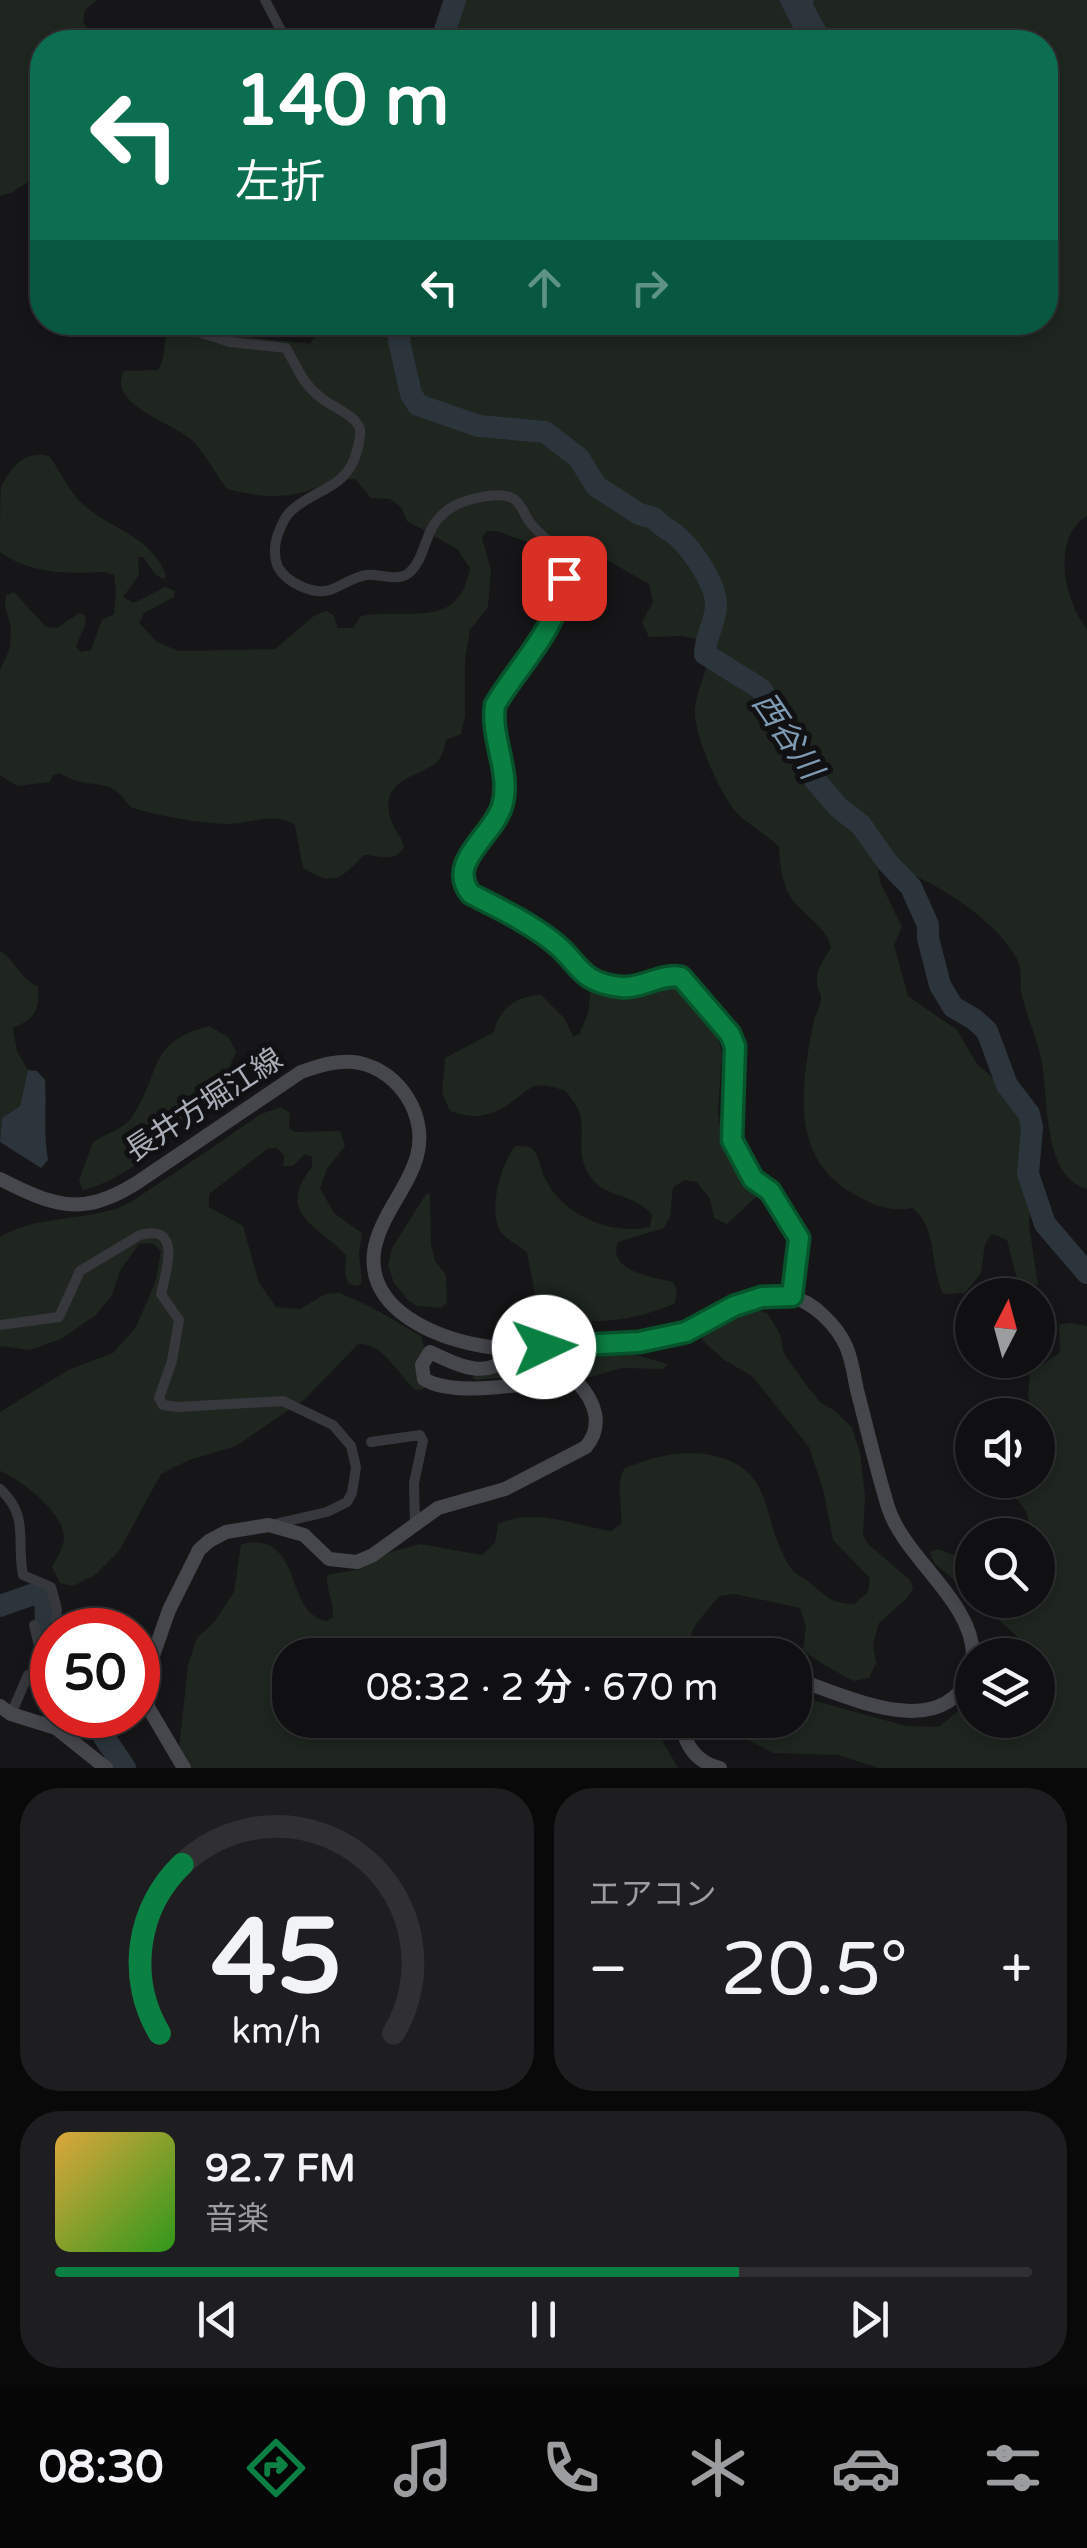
<!DOCTYPE html>
<html lang="ja">
<head>
<meta charset="utf-8">
<style>
	body { margin:0; font-family:"Varela Round","Noto Sans JP",sans-serif; background:#1e1e20; color:#f1f3f6; height:100vh; display:flex; flex-direction:column; font-size:38px; white-space:nowrap }
	* { box-sizing:border-box; margin:0 }
	p { font-size:32px; color:#9c9d9f }
	.icon { flex:none; width:55px; height:55px; fill:none; stroke:currentColor; stroke-width:2; stroke-linecap:round; stroke-linejoin:round }
	.map { position:relative; height:1768px; overflow:hidden }
	.sheet { display:flex; flex-direction:column; gap:20px; padding:20px; background:#09090a; flex:1 }
	.sheet>* { flex:none }
	.banner { position:absolute; left:30px; top:30px; width:1028px; height:305px; border-radius:40px; box-shadow:0 5px 15px #0003,0 0 0 2px #303032; background:#0b6e4f; color:#fff; overflow:hidden }
	.needle { width:65px; rotate:6deg }
	.fabs { position:absolute; left:955px; top:1278px; display:grid; gap:20px }
	.fabs a { display:grid; place-items:center; width:100px; height:100px; border-radius:50%; background:#101012; box-shadow:0 5px 15px #0003,0 0 0 2px #303032; font-size:50px }
	.speed { position:absolute; left:30px; top:1608px; display:flex; gap:20px; font-size:50px; font-weight:700; text-align:center }
	.speed>* { display:grid; place-content:center; width:130px; height:130px; border-radius:50%; background:#101012; box-shadow:0 5px 15px #0003,0 0 0 2px #303032; line-height:1 }
	.speed .limit { border:15px solid #d22; background:#fff; color:#111 }
	.pin { position:absolute; display:grid; place-items:center; width:85px; height:85px; color:#fff; margin:-42px; border-radius:20px; box-shadow:0 5px 15px #0006 }
	.me { position:absolute; width:110px; margin:-55px; rotate:87deg; stroke-linejoin:round; filter:drop-shadow(0 0 8px #0008) }
	.turn { display:flex; align-items:center; gap:35px; height:210px; padding:0 40px; font-size:45px }
	.turn .icon { width:130px; height:130px; stroke-width:2.5 }
	.turn b { display:block; font-size:70px; line-height:85px }
	.lanes { display:flex; align-items:center; height:95px; padding:0 40px; background:#0003; justify-content:center; gap:50px; direction:ltr }
	.lanes .off { opacity:.35 }
	.big { font-size:75px; font-weight:600; line-height:1.1 }
	.sheet .widget { flex:1; display:flex; flex-direction:column; justify-content:center; gap:15px; min-width:0; padding:0 35px; border-radius:40px; background:#1e1e20 }
	.sheet .dial { align-items:center; gap:0 }
	.dial svg { height:260px; overflow:visible; fill:none; stroke:#303032; stroke-width:7; stroke-linecap:round; text-anchor:middle }
	.dial text { fill:#f1f3f6; stroke:none }
	.song { display:flex; align-items:center; gap:30px }
	.cover { width:120px; height:120px; border-radius:15px; background:linear-gradient(135deg,hsl(40 70% 55%),hsl(110 70% 35%)) }
	.played { height:10px; border-radius:5px; background:linear-gradient(90deg,#0b8043 70%,#303032 70%) }
	.keys { display:flex; justify-content:space-around; direction:ltr }
	.heat { display:flex; justify-content:space-between; align-items:center; font-size:55px; direction:ltr }
	.sheet .tiles { flex:1; display:grid; gap:20px; grid-template-columns:1fr 1fr }
	.widget:last-child { grid-column:span 2 }
	.trip { position:absolute; left:272px; top:1638px; width:540px; height:100px; border-radius:40px; background:#101012; box-shadow:0 5px 15px #0003,0 0 0 2px #303032; font-weight:600; line-height:100px; text-align:center }
	.tabs { display:flex; height:160px; justify-content:space-around; align-items:center; background:#060607; color:#9c9d9f }
	.tabs .icon { width:70px; height:70px }
	.tabs .current { color:#0b8043 }
	.tabs b { font-size:45px; color:#f1f3f6 }
	.map>svg:first-child { display:block }
</style>
</head>
<body>
<div class="map">
<svg width="1087" height="1768" viewBox="0 0 1087 1768">
	<rect width="100%" height="100%" fill="#161618"/>
	<path fill="#1e261f" d="M0,0H97L85,10L83,22L96,42H42V173L11,193L0,196Z
		M459,0H779L800,42H429L450,27Z
		M814,0H1087V516C1051,538 1064,601 1087,629V1189C1041,1176 1049,1095 1041,1058C1036,1036 1026,1014 1021,991C1020,982 1022,970 1018,961C995,916 923,873 876,862L881,884L902,927L894,945L908,996L957,1030L977,1064L998,1082L1016,1108L1027,1142L1031,1187L1029,1225L1038,1285L1018,1283L1007,1240L992,1234L985,1244L981,1273L965,1293L943,1294C929,1264 938,1227 912,1208C888,1213 868,1203 847,1190C789,1153 802,1079 814,1020C816,1014 821,1005 821,998C821,993 817,988 817,983C816,969 824,959 831,948C826,926 809,920 795,903C782,887 780,866 779,847C767,835 754,828 741,817C722,801 693,734 695,709C696,692 706,673 710,655L702,640L682,636L649,637L642,622L653,602L649,584L582,546L535,545L497,531H487L482,538L491,570L488,607L470,630L465,660V716L461,734L446,740C444,748 443,756 437,762C420,777 380,778 390,817C392,827 401,835 404,846C397,864 380,855 364,855C341,879 334,887 303,868L295,825C272,811 250,825 225,824C200,823 154,815 130,807C107,771 92,794 60,773L53,775L50,782L17,786L0,775V670L10,648L11,627L5,606L6,595L14,592L46,627L57,628L79,613L85,615L86,623L76,646L80,652L91,650L102,620L114,614L116,591L114,575L105,572C70,574 30,574 0,552C0,538 0,498 1,487C11,467 25,450 49,456C59,469 66,485 76,497C102,528 152,533 166,576L163,579L156,575L143,557H138L139,575L123,597L134,603L165,587L175,591L174,597L144,613L139,623L157,642L179,651L275,649L315,615L327,611L334,616L338,628H353L361,616C407,607 459,632 470,568L457,549L407,521L401,507L390,499L371,498L355,479C333,478 321,488 300,493C276,499 252,495 227,489C216,474 207,457 195,443C178,424 105,405 124,371L158,370C168,353 161,337 173,323L247,337L310,344L316,335L319,322H1045V42H834L813,4Z
		M0,951C16,961 20,978 38,987C40,1010 35,1019 13,1028L17,1051L28,1070L20,1106L2,1118L0,1142Z
		M666,988L677,989L716,1031L722,1052L718,1112L722,1139L743,1182L757,1196L727,1224L714,1218L710,1199L697,1182L685,1180L673,1187L670,1217L664,1228L618,1242C606,1271 653,1277 673,1282L677,1290L675,1303C647,1317 599,1326 568,1318C558,1316 548,1309 537,1305L527,1252C519,1246 507,1240 501,1232C487,1210 501,1165 515,1146C520,1146 527,1146 531,1148C539,1153 540,1168 544,1176C560,1214 610,1236 650,1227L652,1215C636,1194 607,1198 592,1179C573,1156 587,1131 579,1111C576,1104 570,1097 566,1091C557,1088 545,1084 535,1086C529,1088 521,1095 516,1099C493,1116 476,1121 450,1111L442,1093L445,1058L494,1032C498,1009 518,995 541,995L564,1018L573,1036L579,1035L588,1014L590,993C600,990 605,993 615,994C632,996 650,994 666,988Z
		M209,1026L228,1037L236,1051C222,1100 133,1180 83,1190L79,1180L93,1142C105,1134 125,1128 132,1117C163,1072 144,1044 209,1026Z
		M281,1107L290,1113L289,1128L295,1132L340,1131L345,1146L327,1169L320,1188L334,1213L362,1233L359,1254L362,1282L358,1286L349,1284L345,1274L346,1255C320,1227 274,1214 312,1167V1157L305,1154L293,1166H283L284,1155L277,1148L267,1149L209,1194V1207L243,1226L259,1283L276,1307L300,1309L325,1294L340,1293L373,1308L421,1336L425,1350L424,1389L416,1390C397,1375 385,1343 358,1344L305,1399L236,1446L189,1460L161,1474L119,1551L95,1575L73,1586L60,1583L52,1567C56,1559 64,1547 64,1538C65,1514 21,1479 0,1471V1412L68,1370L113,1353L136,1327L155,1283L161,1251L152,1243L139,1244L120,1271L112,1295L96,1315L61,1339L30,1350L0,1346V1237C34,1216 80,1221 118,1208C132,1203 145,1192 158,1184C193,1161 227,1137 261,1114Z
		M426,1194H430L431,1244L435,1261L446,1275L447,1302L441,1308L417,1306L409,1301L394,1283L388,1266L392,1248Z
		M758,1310L768,1314L780,1334L784,1354L807,1386L821,1403L834,1410L852,1428L860,1453L865,1495L863,1535L868,1544L911,1581L913,1589L906,1599L879,1623L873,1644L876,1663L869,1678L854,1681C845,1677 808,1656 803,1650L806,1626L800,1608L735,1594L719,1596L696,1624L682,1655H290V1720H660L663,1742L678,1768H177L188,1665L197,1638L215,1621L234,1592L241,1544C305,1530 283,1614 327,1621L333,1617C334,1601 326,1591 327,1575L360,1569L391,1552L420,1544L482,1555L495,1543L498,1524C535,1507 573,1525 611,1531L621,1524C623,1502 615,1490 624,1469C647,1458 679,1450 705,1454C780,1466 758,1521 791,1568C795,1575 802,1576 809,1582C827,1596 828,1603 854,1604L868,1592L870,1578L833,1540L823,1489L809,1447L752,1376L724,1360L702,1340L705,1332L733,1317Z
		M1069,1323L1087,1326V1768H879L838,1755L773,1753L750,1741L704,1726L699,1720H795V1699L798,1696L906,1726L939,1727L972,1699V1720H1038V1655L976,1600H1038V1535H1028C1033,1505 1015,1505 1004,1480H1038V1415H1033L1028,1395L1030,1374L1060,1352L1059,1325Z
		M627,1353L668,1364L663,1369L622,1368L587,1378L527,1375L477,1380L472,1378L475,1373L508,1369L546,1356Z
		M938,1549L972,1562V1595L934,1563L930,1552Z"/>
	<path fill="#2c353c" d="M779,0H814L813,4L834,42H800Z
		M28,1070L37,1071L45,1080C47,1107 43,1132 48,1160L41,1168L0,1142L2,1118L20,1106Z"/>
	<g fill="none" stroke-linecap="round" stroke-linejoin="round">
		<path stroke="#2c353c" stroke-width="22" d="M441,42L455,0
			M405,322L400,329L399,341L411,394L418,405L479,426L545,432L579,458L596,486L639,514L654,518C660,526 664,527 672,532C690,545 717,584 716,607C715,623 705,637 705,654L761,689L814,779L838,807L861,825L887,862L911,887L928,925V938L940,985L953,1007L974,1019L987,1031L1007,1085L1029,1114L1032,1127L1028,1174L1045,1224L1087,1273
			M0,1606L34,1594L45,1597L47,1649L52,1653
			M107,1715L104,1737L125,1768"/>
		<path stroke="#37383d" stroke-width="10" d="M265,0L287,42
			M167,322L230,342L286,348C297,367 302,383 320,397C331,407 357,415 360,430C361,440 357,451 354,460C341,490 313,490 291,511C284,517 280,528 277,537C274,546 274,558 278,567C287,583 313,595 330,590C342,586 353,577 366,575C379,573 399,583 410,572C429,554 422,522 456,505C469,499 501,490 514,499C521,504 523,511 527,518C534,531 549,538 556,552C585,607 520,661 495,705C490,737 509,769 503,802C498,829 473,846 461,870L464,885L471,893C498,908 528,922 552,941C580,963 578,982 621,987C642,989 661,973 681,977L730,1034L735,1046L732,1140L753,1179L769,1191L799,1237L792,1297
			M0,1325L59,1317L80,1271L140,1235C183,1223 166,1272 161,1294L179,1320L172,1361L159,1398L163,1405L178,1407L283,1401L333,1425L351,1446L356,1467L352,1493L347,1502L327,1512L270,1525
			M371,1442L420,1435L423,1441L414,1483L415,1523
			M0,1489C30,1517 16,1540 23,1575L51,1587L57,1609L55,1630
			M34,1625L41,1654L52,1662
			M11,1714L28,1675L41,1670L52,1661"/>
		<path stroke="#45474d" stroke-width="14" d="M0,1179C53,1206 81,1217 135,1184L301,1072C321,1065 339,1059 360,1063C400,1072 428,1116 417,1156C408,1189 379,1217 374,1252C367,1311 437,1338 483,1346C525,1353 647,1346 686,1332C720,1320 751,1288 791,1297C813,1301 837,1326 846,1346C852,1359 854,1376 857,1390C867,1428 876,1468 888,1507C904,1558 972,1600 973,1655
			M795,1679C849,1696 941,1745 972,1672
			M0,1706L11,1714L56,1728L106,1768
			M681,1720C684,1744 695,1762 720,1768
			M184,1768L148,1707V1670L169,1610L199,1550L209,1541L226,1532L269,1525L304,1535L329,1559L357,1562L373,1555L438,1508L505,1489L586,1447C604,1425 595,1401 577,1382L562,1380C526,1383 454,1398 424,1379L422,1365L430,1352C460,1366 492,1383 513,1349"/>
	</g>
	<g fill="none" stroke-linecap="round" stroke-linejoin="round">
		<defs>
			<path id="route" d="M544,1347L639,1342L686,1332L734,1306L762,1297L792,1296L799,1238L770,1191L753,1179L732,1140L735,1046L730,1034L681,977C661,973 642,989 621,987C577,982 581,963 552,941C528,922 498,908 471,894C445,863 493,836 502,806C512,773 490,739 495,705C520,663 559,628 564,578"/>
		</defs>
		<use href="#route" stroke="#07532c" stroke-width="25"/>
		<use href="#route" stroke="#0b8043" stroke-width="18"/>
	</g>
	<g text-anchor="middle" dominant-baseline="central" stroke-width="10" stroke-linejoin="round" paint-order="stroke">
		<g font-size="30" fill="#a8adb8" stroke="#111113">
			<text transform="translate(204 1105) rotate(-33)">長井方堀江線</text>
		</g>
		<g font-size="32" font-style="italic" fill="#7f9bb3" stroke="#111113">
			<text transform="translate(787 736) rotate(56)">西谷川</text>
		</g>
	</g>
</svg>
<div class="fabs">
<a><svg class="needle" viewBox="-14 -14 28 28"><path d="M0-13l5 13h-10z" fill="#e53935"/><path d="M0 13l5-13h-10z" fill="#9c9d9f"/></svg></a>
<a><svg class="icon" aria-label="sound" viewBox="0 0 24 24"><path d="M4 9h4l5-4v14l-5-4H4zM17 9q2 3 0 6"/></svg></a>
<a><svg class="icon" aria-label="search" viewBox="0 0 24 24"><circle cx="10" cy="10" r="6"/><path d="M15 15l6 6"/></svg></a>
<a><svg class="icon" aria-label="layers" viewBox="0 0 24 24"><path d="M12 4l9 5-9 5-9-5zM3 14l9 5 9-5"/></svg></a>
</div>
<div class="speed"><div class="limit">50</div></div>
<div class="pin" style="left:564px;top:578px;background:#d93025"><svg class="icon" aria-label="arrive" viewBox="0 0 24 24"><path d="M6 21V4h12l-3 4 3 4H6"/></svg></div>
<svg class="me" style="left:544px;top:1347px" viewBox="-20 -20 40 40"><circle r="19" fill="#fff"/><path d="M0-13L10 11 0 6-10 11z" fill="#0b8043"/></svg>
<div class="trip">08:32 · 2 分 · 670 m</div>
<div class="banner">
<div class="turn"><svg class="icon" aria-label="left" viewBox="0 0 24 24"><path d="M17 20v-9H6M10 6l-5 5 5 5"/></svg><div><b>140 m</b>左折</div></div>
<div class="lanes"><svg class="icon" aria-label="left" viewBox="0 0 24 24"><path d="M17 20v-9H6M10 6l-5 5 5 5"/></svg><svg class="icon off" aria-label="ahead" viewBox="0 0 24 24"><path d="M12 20V5M6 11l6-6 6 6"/></svg><svg class="icon off" aria-label="right" viewBox="0 0 24 24"><path d="M7 20v-9h11M14 6l5 5-5 5"/></svg></div>
</div>
</div>
<section class="sheet">
<div class="tiles">
<div class="widget dial"><svg viewBox="0 0 100 80">
<path d="M14 69A42 42 0 1 1 86 69"/>
<path d="M14 69A42 42 0 0 1 21 17" stroke="#0b8043"/>
<text x="50" y="56" font-size="32" font-weight="700">45</text>
<text x="50" y="72" font-size="11">km/h</text>
</svg></div>
<div class="widget"><p>エアコン</p>
<div class="heat"><a>−</a><b class="big">20.5°</b><a>+</a></div>
</div>
<div class="widget">
<div class="song"><i class="cover"></i><div><b>92.7 FM</b><p>音楽</p></div></div>
<div class="played"></div>
<div class="keys"><svg class="icon" aria-label="previous" viewBox="0 0 24 24"><path d="M18 5L8 12l10 7zM5 5v14"/></svg><svg class="icon" aria-label="pause" viewBox="0 0 24 24"><path d="M8 5v14M16 5v14"/></svg><svg class="icon" aria-label="next" viewBox="0 0 24 24"><path d="M6 5l10 7-10 7zM19 5v14"/></svg></div>
</div>
</div>
</section>
<nav class="tabs">
<b>08:30</b>
<svg class="icon current" aria-label="directions" viewBox="0 0 24 24"><path d="M12 3l9 9-9 9-9-9zM9 14v-3h6M13 9l2 2-2 2"/></svg>
<svg class="icon" aria-label="music" viewBox="0 0 24 24"><path d="M9 18V5l10-2v13"/><circle cx="6" cy="18" r="3"/><circle cx="16" cy="16" r="3"/></svg>
<svg class="icon" aria-label="phone" viewBox="0 0 24 24"><path d="M5 4h4l2 5-3 2q2 4 5 5l2-3 5 2v4C11 20 4 13 5 4z"/></svg>
<svg class="icon" aria-label="climate" viewBox="0 0 24 24"><path d="M12 3v18M4 7l16 10M4 17L20 7"/></svg>
<svg class="icon" aria-label="car" viewBox="0 0 24 24"><path d="M5 17H2v-5l4-1 3-4h7l3 4 3 1v5h-3M9 17h6M6 11h13"/><circle cx="7" cy="17" r="2"/><circle cx="17" cy="17" r="2"/></svg>
<svg class="icon" aria-label="filters" viewBox="0 0 24 24"><path d="M4 7h16M4 17h16"/><circle cx="9" cy="7" r="2"/><circle cx="15" cy="17" r="2"/></svg>
</nav>
</body>
</html>
